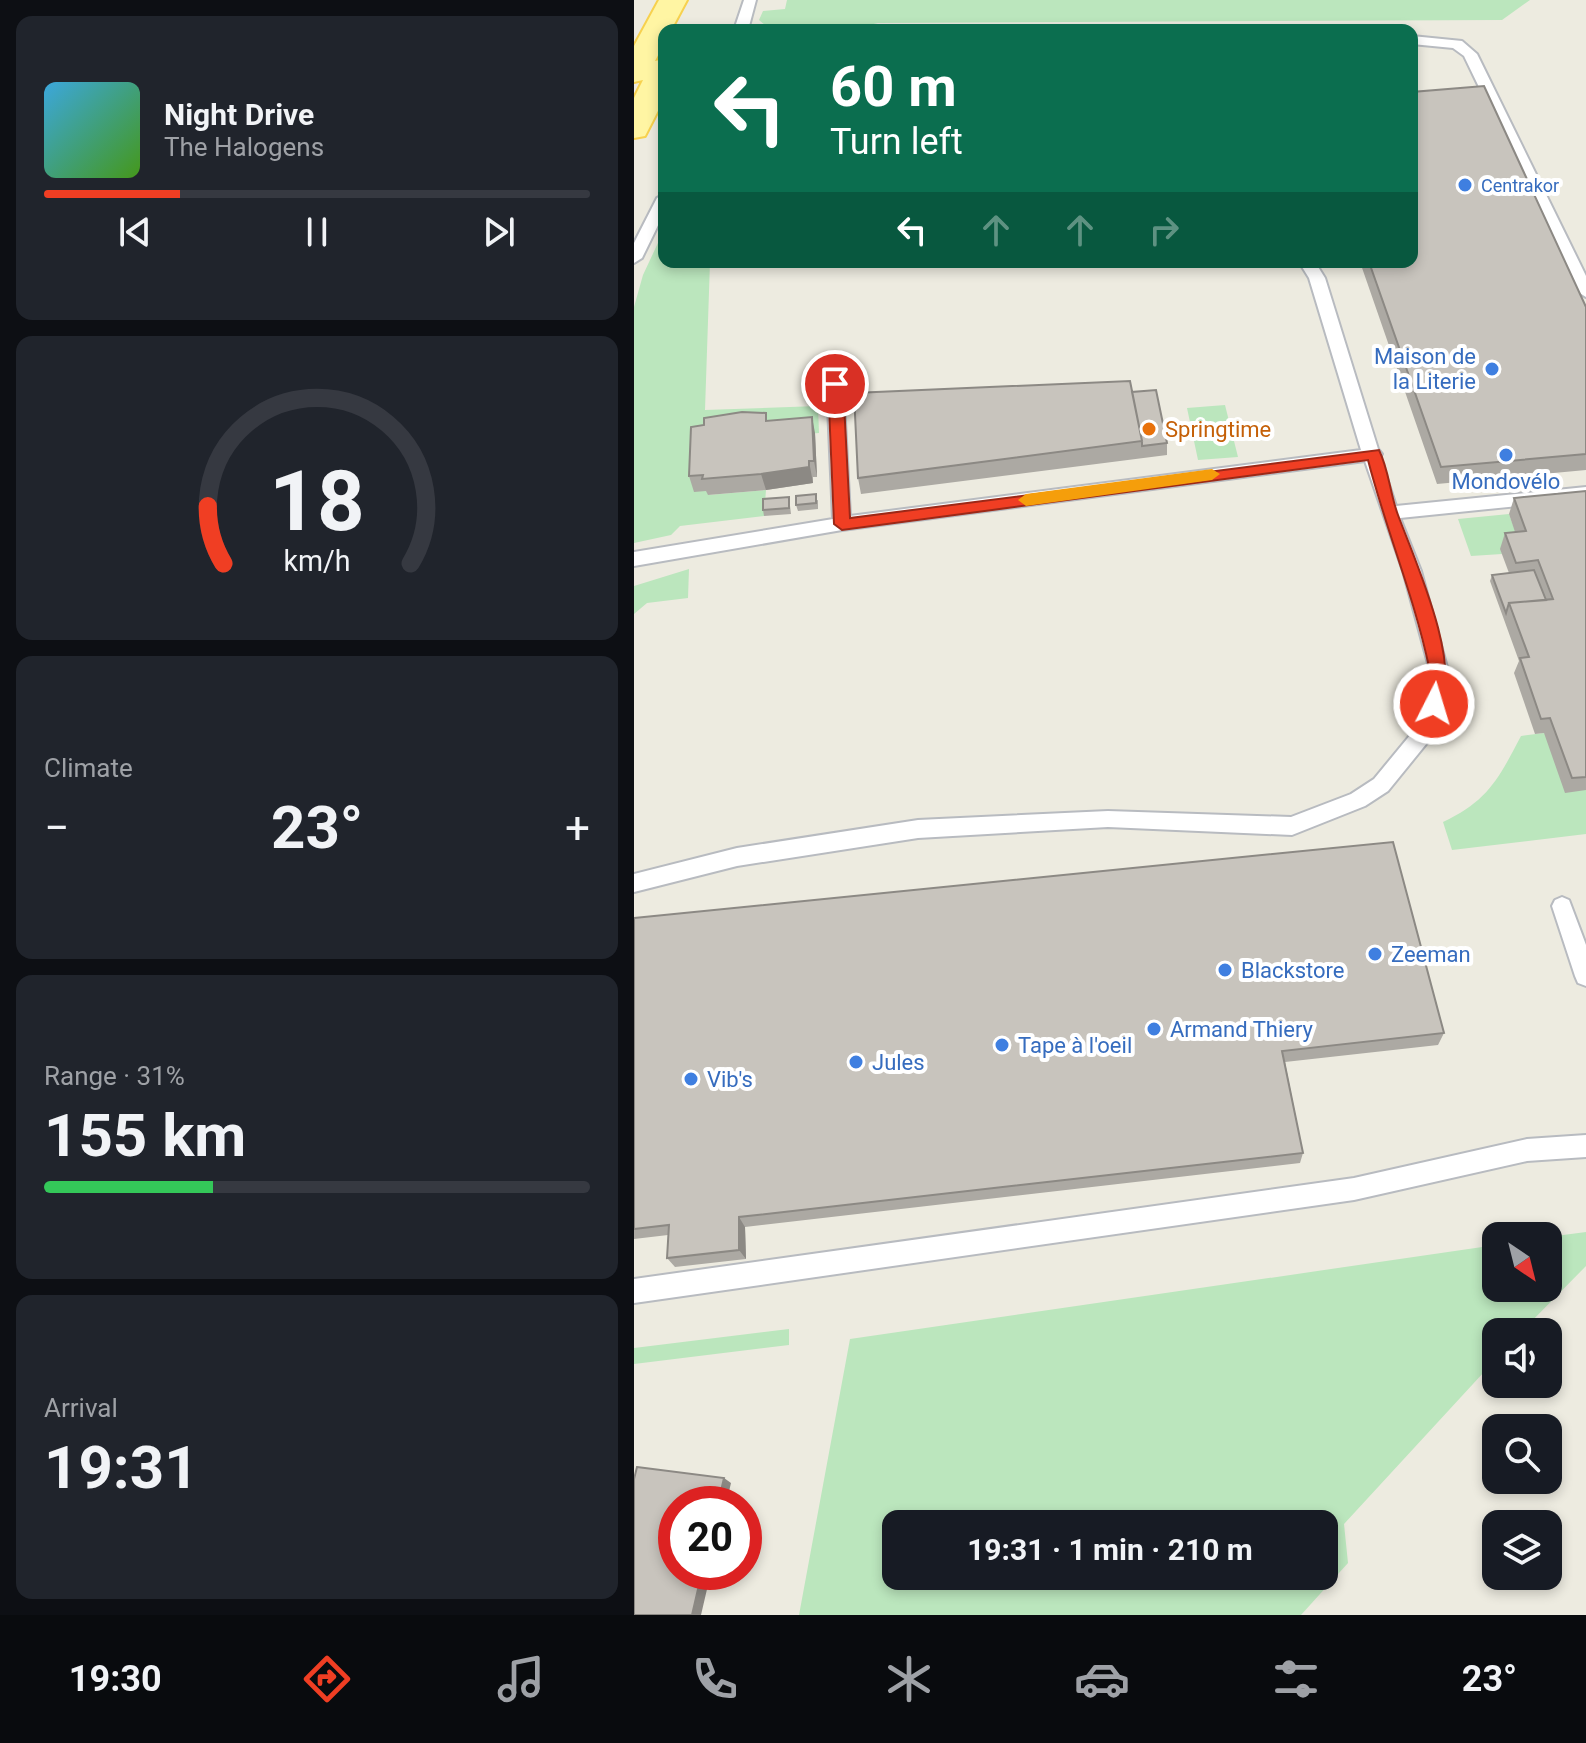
<!DOCTYPE html>
<html lang="en">
<head>
<meta charset="utf-8">
<style>
	body { margin:0; font-family:Roboto,sans-serif; background:#20242c; color:#f1f3f6; height:100vh; display:flex; flex-direction:column; font-size:30px; white-space:nowrap }
	* { box-sizing:border-box; margin:0 }
	p { font-size:26px; color:#9ea1a6 }
	.icon { flex:none; width:44px; height:44px; fill:none; stroke:currentColor; stroke-width:2; stroke-linecap:round; stroke-linejoin:round }
	.map { position:relative; flex:1; overflow:hidden }
	.panel { display:flex; flex-direction:column; gap:16px; padding:16px; background:#0d0f14; width:634px }
	.panel>* { flex:none }
	.hud { position:absolute; left:24px; top:24px; width:760px; height:244px; border-radius:16px; box-shadow:0 4px 12px #0003; background:#0b6e4f; color:#fff; overflow:hidden }
	.needle { width:52px; rotate:145deg }
	.controls { position:absolute; left:848px; top:1222px; display:grid; gap:16px }
	.controls a { display:grid; place-items:center; width:80px; height:80px; border-radius:16px; background:#171b24; box-shadow:0 4px 12px #0003; font-size:40px }
	.speed { position:absolute; left:24px; top:1486px; display:flex; gap:16px; font-size:40px; font-weight:700; text-align:center }
	.speed>* { display:grid; place-content:center; width:104px; height:104px; border-radius:50%; background:#171b24; box-shadow:0 4px 12px #0003; line-height:1 }
	.speed .limit { border:12px solid #d22; background:#fff; color:#111 }
	.pin { position:absolute; display:grid; place-items:center; width:68px; height:68px; color:#fff; margin:-34px; border:4px solid #fff; border-radius:50%; box-shadow:0 2px 8px #0007 }
	.me { position:absolute; width:88px; margin:-44px; rotate:5deg; stroke-linejoin:round; filter:drop-shadow(0 0 6px #0008) }
	.turn { display:flex; align-items:center; gap:28px; height:168px; padding:0 40px; font-size:36px }
	.turn .icon { width:104px; height:104px; stroke-width:2.5 }
	.turn b { display:block; font-size:56px; line-height:68px }
	.lanes { display:flex; align-items:center; height:76px; padding:0 40px; background:#0003; justify-content:center; gap:40px; direction:ltr }
	.lanes .off { opacity:.35 }
	.big { font-size:60px; font-weight:700; line-height:1.1 }
	.panel .tile { flex:1; display:flex; flex-direction:column; justify-content:center; gap:12px; min-width:0; padding:0 28px; border-radius:16px; background:#20242c }
	.panel .dial { align-items:center; gap:0 }
	.dial svg { height:208px; overflow:visible; fill:none; stroke:#363941; stroke-width:7; stroke-linecap:round; text-anchor:middle }
	.dial text { fill:#f1f3f6; stroke:none }
	.song { display:flex; align-items:center; gap:24px }
	.cover { width:96px; height:96px; border-radius:12px; background:linear-gradient(135deg,hsl(200 70% 55%),hsl(100 70% 35%)) }
	.played { height:8px; border-radius:4px; background:linear-gradient(90deg,#f03e23 25%,#363941 25%) }
	.keys { display:flex; justify-content:space-around; direction:ltr }
	.heat { display:flex; justify-content:space-between; align-items:center; font-size:44px; direction:ltr }
	.charge { height:12px; border-radius:6px; background:linear-gradient(90deg,#34c759 31%,#363941 0) }
	.trip { position:absolute; left:248px; top:1510px; width:456px; height:80px; border-radius:16px; background:#171b24; box-shadow:0 4px 12px #0003; font-weight:700; line-height:80px; text-align:center }
	.tabs { display:flex; height:128px; justify-content:space-around; align-items:center; background:#090b0e; color:#9ea1a6 }
	.tabs .icon { width:56px; height:56px }
	.tabs .selected { color:#f03e23 }
	.tabs b { font-size:36px; color:#f1f3f6 }
	main { display:flex; flex:1; min-height:0 }
	.map>svg:first-child { display:block }
</style>
</head>
<body>
<main>
<section class="panel">
<div class="tile">
<div class="song"><i class="cover"></i><div><b>Night Drive</b><p>The Halogens</p></div></div>
<div class="played"></div>
<div class="keys"><svg class="icon" aria-label="previous" viewBox="0 0 24 24"><path d="M18 5L8 12l10 7zM5 5v14"/></svg><svg class="icon" aria-label="pause" viewBox="0 0 24 24"><path d="M8 5v14M16 5v14"/></svg><svg class="icon" aria-label="next" viewBox="0 0 24 24"><path d="M6 5l10 7-10 7zM19 5v14"/></svg></div>
</div>
<div class="tile dial"><svg viewBox="0 0 100 80">
<path d="M14 69A42 42 0 1 1 86 69"/>
<path d="M14 69A42 42 0 0 1 8 47" stroke="#f03e23"/>
<text x="50" y="56" font-size="32" font-weight="700">18</text>
<text x="50" y="72" font-size="11">km/h</text>
</svg></div>
<div class="tile"><p>Climate</p>
<div class="heat"><a>−</a><b class="big">23°</b><a>+</a></div>
</div>
<div class="tile"><p>Range · 31%</p><b class="big">155 km</b><div class="charge"></div></div>
<div class="tile"><p>Arrival</p><b class="big">19:31</b></div>
</section>
<div class="map">
<svg width="952" height="1615" viewBox="0 0 952 1615">
	<rect width="100%" height="100%" fill="#edebe0"/>
	<path fill="#bbe6bd" fill-rule="evenodd" d="M153,0H896L868,20L244,23L214,30H137L125,20L129,11L151,9Z
		M30,230V262H76L71,410L184,406L185,433L136,437L74,491V495L132,490L130,516L46,526L37,535L0,543V307L9,275Z
		M591,405L604,457L564,460L553,408Z
		M875,514L887,547L867,549L868,554L837,556L824,519Z
		M55,569L54,598L13,603L0,614V586Z
		M910,733L952,790V834L818,850L809,822C854,801 865,778 887,736Z
		M952,1232V1266L887,1332H862V1359L710,1524L714,1563L667,1615H165L216,1339L862,1245V1288H914V1237ZM262,1524H690V1576H262Z
		M155,1329V1345L0,1364V1348Z"/>
	<g fill="none" stroke-linecap="round" stroke-linejoin="round">
		<defs>
			<path id="service" d="M110,0H122L114,30H100Z
				M778,36L828,41L843,54L952,276V297L944,292L830,56L819,48L778,44Z
				M30,194V213L8,258L0,263V243L23,198Z
				M665,262H681L691,278L744,449L748,454L746,457L762,506L952,487V499L766,518L787,571L814,671L810,704L797,738L754,791L731,806L658,835L474,827L284,838L103,866L0,892V874L103,848L284,820L474,811L657,817L717,794L740,779L782,728L790,704L796,671L769,571L731,461L208,530L0,566V552L199,519L193,384L201,378L209,384L216,516L727,450L675,278Z
				M928,897L935,900L952,945V986L944,983L941,976L918,906L921,900Z
				M952,1135V1157L893,1161L720,1200L0,1303V1279L720,1178L893,1139Z"/>
			<path id="primary" d="M25,0H53L37,30H30V44L21,61L30,59V99L11,136L0,138V98L9,80L0,82V46Z"/>
		</defs>
		<use href="#service" stroke="#b8bbc0" stroke-width="4"/>
		<use href="#primary" stroke="#f7d14f" stroke-width="4"/>
		<use href="#service" fill="#fff" fill-rule="evenodd"/>
		<use href="#primary" fill="#fff5a3" fill-rule="evenodd"/>
	</g>
	<path fill="#aca9a3" d="M726,262H778L952,307V470L803,484Z
		M498,392L533,443V455L227,494L224,478Z
		M134,421L181,433L183,477H179V483L132,490L74,495L72,491L60,492L55,476L70,425Z
		M952,491V790L931,793L910,733L901,734L880,673L885,661L856,581L858,575L875,573L866,549L871,533L881,532L875,514L880,498Z
		M155,497L157,514L130,516L129,510Z
		M184,500V509L164,511L162,505Z
		M0,918L810,1033L804,1045L651,1062L669,1153L666,1163L111,1227L112,1259L41,1267L33,1258L34,1235L0,1239Z"/>
	<path fill="#8c8984" d="M178,417L181,433L183,477L180,461Z
		M175,461L179,483L132,490L127,474Z
		M105,1217L111,1227L112,1259L105,1250Z
		M90,1478L97,1483L92,1504H84Z
		M68,1572H77L67,1615H58Z"/>
	<path fill="#c8c4bd" stroke="#8c8984" stroke-width="2" d="M757,26L758,30H260V29Z
		M850,86L952,307V454L807,467L735,262H778V92Z
		M496,381L508,441L224,478L220,393Z
		M522,390L533,443L508,446V441L498,392Z
		M108,412L132,413V421L178,417L180,461H175V467L127,474L68,479L69,475L55,476L57,427L70,425V418Z
		M952,491V777L938,778L916,718L907,719L886,658L895,657L875,603L919,599L904,560L882,563L871,533L892,531L880,498Z
		M182,494V503L162,505V496Z
		M155,497V508L129,510V499Z
		M900,570L912,600L875,603L872,613L858,575Z
		M759,842L810,1033L648,1051L669,1153L105,1217V1250L33,1258L35,1225L0,1229V918Z
		M3,1467L90,1478L84,1504H42V1572H68L58,1615H0V1479Z"/>
	<path fill="#f03e23" stroke="#9c2817" stroke-width="2" d="M201,379L209,384L216,518L745,450C755,470 756,494 764,515C781,561 828,663 806,709H794C788,696 798,680 795,667C780,596 752,530 734,460L208,530L200,524L194,384Z"/>
	<path fill="#f59e0b" d="M578,469L586,474L578,480L392,506L384,500L392,494Z"/>
	<g fill="#3f7fe0" stroke="#fff" stroke-width="3">
		<circle cx="831" cy="185" r="8"/>
		<circle cx="858" cy="369" r="8"/>
		<circle cx="872" cy="455" r="8"/>
		<circle cx="741" cy="954" r="8"/>
		<circle cx="591" cy="970" r="8"/>
		<circle cx="520" cy="1029" r="8"/>
		<circle cx="368" cy="1045" r="8"/>
		<circle cx="222" cy="1062" r="8"/>
		<circle cx="57" cy="1079" r="8"/>
	</g>
	<circle fill="#e8710a" stroke="#fff" stroke-width="3" cx="515" cy="429" r="8"/>
	<g text-anchor="middle" dominant-baseline="central" stroke-width="8" stroke-linejoin="round" paint-order="stroke">
		<g font-size="18" fill="#366cbe" stroke="#fff" text-anchor="start">
			<text x="847" y="185">Centrakor</text>
		</g>
		<g font-size="22" fill="#366cbe" stroke="#fff" text-anchor="start">
			<text x="842" y="356" text-anchor="end">Maison de<tspan x="842" dy="25">la Literie</tspan></text>
			<text x="872" y="481" text-anchor="middle">Mondovélo</text>
			<text x="757" y="954">Zeeman</text>
			<text x="607" y="970">Blackstore</text>
			<text x="536" y="1029">Armand Thiery</text>
			<text x="384" y="1045">Tape à l'oeil</text>
			<text x="238" y="1062">Jules</text>
			<text x="73" y="1079">Vib's</text>
		</g>
		<g font-size="22" fill="#c56008" stroke="#fff" text-anchor="start">
			<text x="531" y="429">Springtime</text>
		</g>
	</g>
</svg>
<div class="controls">
<a><svg class="needle" viewBox="-14 -14 28 28"><path d="M0-13l5 13h-10z" fill="#e53935"/><path d="M0 13l5-13h-10z" fill="#9ea1a6"/></svg></a>
<a><svg class="icon" aria-label="sound" viewBox="0 0 24 24"><path d="M4 9h4l5-4v14l-5-4H4zM17 9q2 3 0 6"/></svg></a>
<a><svg class="icon" aria-label="search" viewBox="0 0 24 24"><circle cx="10" cy="10" r="6"/><path d="M15 15l6 6"/></svg></a>
<a><svg class="icon" aria-label="layers" viewBox="0 0 24 24"><path d="M12 4l9 5-9 5-9-5zM3 14l9 5 9-5"/></svg></a>
</div>
<div class="speed"><div class="limit">20</div></div>
<div class="pin" style="left:201px;top:384px;background:#d93025"><svg class="icon" aria-label="arrive" viewBox="0 0 24 24"><path d="M6 21V4h12l-3 4 3 4H6"/></svg></div>
<svg class="me" style="left:800px;top:704px" viewBox="-20 -20 40 40"><circle r="17" fill="#f03e23" stroke="#fff" stroke-width="3"/><path d="M0-11L8 9 0 5-8 9z" fill="#fff"/></svg>
<div class="trip">19:31 · 1 min · 210 m</div>
<div class="hud">
<div class="turn"><svg class="icon" aria-label="left" viewBox="0 0 24 24"><path d="M17 20v-9H6M10 6l-5 5 5 5"/></svg><div><b>60 m</b>Turn left</div></div>
<div class="lanes"><svg class="icon" aria-label="left" viewBox="0 0 24 24"><path d="M17 20v-9H6M10 6l-5 5 5 5"/></svg><svg class="icon off" aria-label="ahead" viewBox="0 0 24 24"><path d="M12 20V5M6 11l6-6 6 6"/></svg><svg class="icon off" aria-label="ahead" viewBox="0 0 24 24"><path d="M12 20V5M6 11l6-6 6 6"/></svg><svg class="icon off" aria-label="right" viewBox="0 0 24 24"><path d="M7 20v-9h11M14 6l5 5-5 5"/></svg></div>
</div>
</div>
</main>
<nav class="tabs">
<b>19:30</b>
<svg class="icon selected" aria-label="directions" viewBox="0 0 24 24"><path d="M12 3l9 9-9 9-9-9zM9 14v-3h6M13 9l2 2-2 2"/></svg>
<svg class="icon" aria-label="music" viewBox="0 0 24 24"><path d="M9 18V5l10-2v13"/><circle cx="6" cy="18" r="3"/><circle cx="16" cy="16" r="3"/></svg>
<svg class="icon" aria-label="phone" viewBox="0 0 24 24"><path d="M5 4h4l2 5-3 2q2 4 5 5l2-3 5 2v4C11 20 4 13 5 4z"/></svg>
<svg class="icon" aria-label="climate" viewBox="0 0 24 24"><path d="M12 3v18M4 7l16 10M4 17L20 7"/></svg>
<svg class="icon" aria-label="car" viewBox="0 0 24 24"><path d="M5 17H2v-5l4-1 3-4h7l3 4 3 1v5h-3M9 17h6M6 11h13"/><circle cx="7" cy="17" r="2"/><circle cx="17" cy="17" r="2"/></svg>
<svg class="icon" aria-label="filters" viewBox="0 0 24 24"><path d="M4 7h16M4 17h16"/><circle cx="9" cy="7" r="2"/><circle cx="15" cy="17" r="2"/></svg>
<b>23°</b>
</nav>
</body>
</html>
